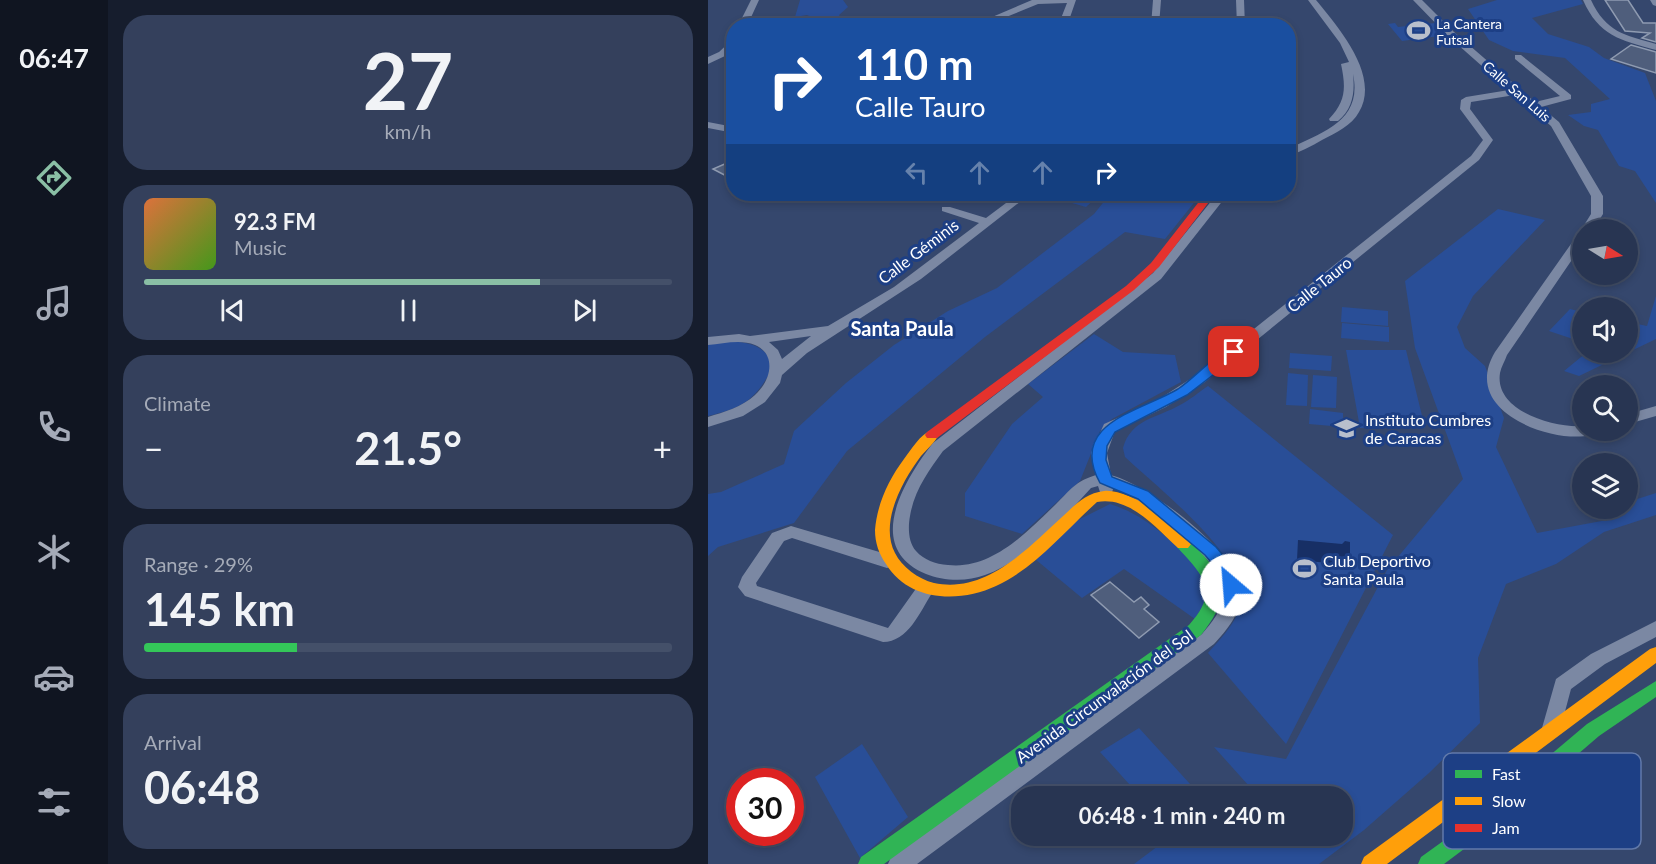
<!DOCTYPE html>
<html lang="en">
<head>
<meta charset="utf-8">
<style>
	body { margin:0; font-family:Lato,sans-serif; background:#34405c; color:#f1f3f6; height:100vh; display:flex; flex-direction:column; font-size:22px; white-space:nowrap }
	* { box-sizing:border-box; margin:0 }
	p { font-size:20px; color:#a5abb8 }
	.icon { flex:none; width:33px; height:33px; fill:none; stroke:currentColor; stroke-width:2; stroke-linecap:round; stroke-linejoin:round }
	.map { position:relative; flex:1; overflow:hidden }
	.sheet { display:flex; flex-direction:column; gap:15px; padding:15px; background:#161d2d; width:600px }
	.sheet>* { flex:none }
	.banner { position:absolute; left:18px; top:18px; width:570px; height:183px; border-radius:24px; box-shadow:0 3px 9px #0003,0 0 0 2px #445069; background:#1a4fa0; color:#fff; overflow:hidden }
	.needle { width:39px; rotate:101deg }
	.fabs { position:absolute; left:864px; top:219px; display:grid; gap:12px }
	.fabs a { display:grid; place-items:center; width:66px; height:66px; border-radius:50%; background:#283552; box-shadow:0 3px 9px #0003,0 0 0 2px #445069; font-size:30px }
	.speed { position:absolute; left:18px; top:768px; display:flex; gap:12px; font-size:30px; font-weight:700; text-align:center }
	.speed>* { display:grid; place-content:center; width:78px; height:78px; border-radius:50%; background:#283552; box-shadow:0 3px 9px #0003,0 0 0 2px #445069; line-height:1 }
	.speed .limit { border:9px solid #d22; background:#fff; color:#111 }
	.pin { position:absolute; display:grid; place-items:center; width:51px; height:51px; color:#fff; margin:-26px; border-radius:12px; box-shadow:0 3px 9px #0006 }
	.me { position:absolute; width:66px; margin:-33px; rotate:333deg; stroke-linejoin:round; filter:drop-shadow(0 0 4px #0008) }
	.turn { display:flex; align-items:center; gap:21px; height:126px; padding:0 30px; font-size:27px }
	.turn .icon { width:78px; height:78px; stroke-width:2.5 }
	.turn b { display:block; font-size:42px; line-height:51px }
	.lanes { display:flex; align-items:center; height:57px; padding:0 30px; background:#0003; justify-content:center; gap:30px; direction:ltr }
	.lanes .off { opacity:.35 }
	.big { font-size:45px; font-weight:700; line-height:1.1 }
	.sheet .widget { flex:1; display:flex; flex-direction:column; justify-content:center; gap:9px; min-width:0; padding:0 21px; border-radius:24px; background:#34405c }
	.sheet .dial { align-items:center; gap:0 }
	.dial b { font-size:78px; line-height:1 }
	.song { display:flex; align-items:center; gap:18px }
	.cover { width:72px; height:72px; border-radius:9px; background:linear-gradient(135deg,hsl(20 70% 55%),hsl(100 70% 35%)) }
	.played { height:6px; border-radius:3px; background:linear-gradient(90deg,#8abfa5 75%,#445069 75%) }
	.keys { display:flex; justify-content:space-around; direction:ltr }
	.heat { display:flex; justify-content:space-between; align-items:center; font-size:33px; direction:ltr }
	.charge { height:9px; border-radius:4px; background:linear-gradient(90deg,#34c759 29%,#445069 0) }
	.trip { position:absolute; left:303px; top:786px; width:342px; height:60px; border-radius:24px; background:#283552; box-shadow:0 3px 9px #0003,0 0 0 2px #445069; font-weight:700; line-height:60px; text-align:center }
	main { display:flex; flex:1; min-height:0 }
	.tabs { display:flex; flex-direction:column; width:108px; justify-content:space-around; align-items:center; background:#101521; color:#a5abb8 }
	.tabs .icon { width:42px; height:42px }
	.tabs .selected { color:#8abfa5 }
	.tabs b { font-size:27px; color:#f1f3f6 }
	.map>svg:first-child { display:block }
</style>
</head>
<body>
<main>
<nav class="tabs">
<b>06:47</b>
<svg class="icon selected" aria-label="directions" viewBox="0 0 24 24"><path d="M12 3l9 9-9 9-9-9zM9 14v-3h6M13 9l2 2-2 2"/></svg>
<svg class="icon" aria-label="music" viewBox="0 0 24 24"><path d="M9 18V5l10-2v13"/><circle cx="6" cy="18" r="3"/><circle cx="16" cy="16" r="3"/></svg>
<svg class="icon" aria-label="phone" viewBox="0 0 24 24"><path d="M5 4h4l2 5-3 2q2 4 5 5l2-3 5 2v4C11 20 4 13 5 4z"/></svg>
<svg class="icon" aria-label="climate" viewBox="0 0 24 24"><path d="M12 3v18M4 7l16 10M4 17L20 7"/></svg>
<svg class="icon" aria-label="car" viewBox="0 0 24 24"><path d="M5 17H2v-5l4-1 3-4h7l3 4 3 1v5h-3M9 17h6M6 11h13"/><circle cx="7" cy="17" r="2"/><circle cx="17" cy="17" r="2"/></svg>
<svg class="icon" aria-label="filters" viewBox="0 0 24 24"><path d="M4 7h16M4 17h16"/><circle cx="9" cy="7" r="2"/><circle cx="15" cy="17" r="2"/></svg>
</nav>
<section class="sheet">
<div class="widget dial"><b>27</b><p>km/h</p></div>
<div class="widget">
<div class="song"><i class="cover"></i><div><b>92.3 FM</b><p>Music</p></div></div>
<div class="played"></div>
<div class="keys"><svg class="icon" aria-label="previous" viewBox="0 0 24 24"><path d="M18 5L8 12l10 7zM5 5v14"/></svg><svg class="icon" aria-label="pause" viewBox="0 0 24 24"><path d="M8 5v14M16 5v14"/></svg><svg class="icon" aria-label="next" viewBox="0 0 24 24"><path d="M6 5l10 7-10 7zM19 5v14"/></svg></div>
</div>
<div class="widget"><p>Climate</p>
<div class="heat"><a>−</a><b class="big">21.5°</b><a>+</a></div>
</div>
<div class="widget"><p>Range · 29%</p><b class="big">145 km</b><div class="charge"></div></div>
<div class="widget"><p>Arrival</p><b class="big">06:48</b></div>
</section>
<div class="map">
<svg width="948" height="864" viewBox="0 0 948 864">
	<rect width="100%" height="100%" fill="#35476d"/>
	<path fill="#294e97" d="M92,0H135L140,7L131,15L134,20L121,25L99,15L87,17Z
		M789,0H873L875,4L824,18L840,34L881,47L896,58L937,73L948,101V203L927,171L911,166L890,130L876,126L860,115L883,112V104L902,99L857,58L805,51L781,40L760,9Z
		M687,23L690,27L727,23L739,35L694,41L680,24Z
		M332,194H392L378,207Z
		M402,194H465L489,199L457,239L417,232L277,337L139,451L86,523L10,547L0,556V494L13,492L76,464L86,431L138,383L186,345L240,311L289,288L386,214Z
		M790,209L837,220L765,296L749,327L757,348L777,366L796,418L788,447L829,533L899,520L908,509L920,508V502L948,493V515L896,532L848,564L798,584L770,658L772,723L721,773L656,830L611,864H426L450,846L523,840L534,836H634V796H550L506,747L578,759L679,570L755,479L707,348L697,281Z
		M948,296V339L871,376L856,371L878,353L920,352V322L939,326Z
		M634,307L680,311V326L633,322Z
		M862,309L874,312V342L841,331Z
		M634,323L681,327V342L633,338Z
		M386,334L415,352L467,355L473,382L404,419L392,431L372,481L314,534L257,516V493L304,424L335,397L320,384Z
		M19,341C40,342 59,345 65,367C47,400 37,407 0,416V343Z
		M638,350H698L717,428H652Z
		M582,353L624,356L623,371L581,368Z
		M580,373L600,375L599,406L578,405Z
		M605,375L629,377L628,408L603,407Z
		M500,386L685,535L578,744L500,653C514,637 531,621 533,599C537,556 447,485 417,457L415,448C423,419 449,418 472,405C482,400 491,392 500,386Z
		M602,409L635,413V427L601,424Z
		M402,504C442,516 470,548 500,575L501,595L487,619L416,569L374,598L327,559L368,521Z
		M431,728L493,796H432L392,752Z
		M154,744L200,817L152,858L107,777Z"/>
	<path fill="#172f65" d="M590,540L634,544L637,541L642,542V565L589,560Z"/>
	<path fill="#4f5e7c" stroke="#8f9bb1" stroke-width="1.5" d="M897,0H920L935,23H948V42L934,38L942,33L917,31Z
		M923,45L948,52V73L903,59Z
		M26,160V180L5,169Z
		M402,582L426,602L433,597L441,605L436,609L451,622L431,638L383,595Z"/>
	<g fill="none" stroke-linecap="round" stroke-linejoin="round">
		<path fill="#7b88a3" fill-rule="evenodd" d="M43,0H51L39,26H30Z
			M324,0H368L359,26H350L359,3L330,4L276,26H263Z
			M445,0H453L451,26H443Z
			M528,0H536L537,26H529Z
			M600,0H608C629,26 673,75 651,112C644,125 628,133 614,140C604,146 592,152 580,156V149C615,132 655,121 645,74C647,92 645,109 630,121H622L621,119C638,101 638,88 633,64L641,62L632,43Z
			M705,0H714L746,32L827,102L852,96L807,59V55H813L863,95V99L833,107L851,122L895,196V214L885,230H874V232L873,230L883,214V196L843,126L807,95L763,102L762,109L785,140L771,160L497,382L458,407L407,431L399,453L403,475C440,485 530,551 533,592C534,612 519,630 506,644L209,864H180L183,857L494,634C504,622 515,610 515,594C515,587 513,578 509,572C497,552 427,494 406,487L404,492H392L390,486L383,488C354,520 318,560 277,575C259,582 235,581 218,574C155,548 196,480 225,443L445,273L509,194H520L453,279L235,451C221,470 206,491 202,516C200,527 200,542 208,551C216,560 227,564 240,565C284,570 319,532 348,504C362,490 368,481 388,475L383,453L396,424L448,401L487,376L763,156L775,140L752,109L753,100L758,97L801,90L740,36Z
			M875,0H883C898,32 916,35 948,44V50C912,40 891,36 875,0Z
			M942,0H948V6L945,5Z
			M26,38V47L17,56L0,64V57L11,52Z
			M0,122L26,127V133L0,128Z
			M310,194H322L213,279L99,353L74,375L72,383L57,402L35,416L0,427V417C16,412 34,407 47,395C62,382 70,355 47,345C32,339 15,344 0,345V337L31,334L42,336L120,326L186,287L271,223L234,211V207H242L278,218ZM103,336L74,359L70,350L61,342Z
			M870,234H874V245L799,355C797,361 793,367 792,373C786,411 846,428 874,426V430H891C874,451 746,421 787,352Z
			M948,406V416L920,424V414Z
			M83,526L185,556L187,561L185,566L179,568L84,538L76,541L48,583L49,586L180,628L212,583L218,581L224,583L227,588L224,593C212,612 200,642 175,642L37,596L30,587L34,577L64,533Z
			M948,621V637L897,664L863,689L851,734L844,737L837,734L834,728L848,679L883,654Z"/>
		<path fill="#30b455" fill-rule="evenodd" d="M475,538C484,541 490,550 496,556C522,586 516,606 493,635L176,864H150L153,857L481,625C504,599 503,584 480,559C476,554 471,550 467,544L470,540Z
			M948,681V697L891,736L784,828L736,864H710L713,857L770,816L879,724Z"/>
		<path fill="#ff9f0a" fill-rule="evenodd" d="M224,430L231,435C226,443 219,449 213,456C195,480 171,522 187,553C194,567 210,579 226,583C278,594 319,549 354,517C367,505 378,493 396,491C420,488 471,523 483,544L480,548H470C448,528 422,496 389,502C357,531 327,568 288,586C252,603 201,602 178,564C171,554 167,543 167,530C169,504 181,479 196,459C203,450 212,434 224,430Z
			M948,647V663L679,864H653L656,857L942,649Z"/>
		<path fill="#e5322d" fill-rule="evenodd" d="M497,194H507L451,267L426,290L229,438H219L217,435L219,432L418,286L443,263Z"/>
	</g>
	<path fill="#1a73e8" stroke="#114b97" stroke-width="1.5" d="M526,348L533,352L531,355L479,395L407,432L399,446L398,460L404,477L440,491L508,547L520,561L531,585L523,592L517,590L508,568L497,555L430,499L392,483C359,423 433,411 470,389C488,377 506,354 526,348Z"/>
	<defs>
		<symbol id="stadium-bare" viewBox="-9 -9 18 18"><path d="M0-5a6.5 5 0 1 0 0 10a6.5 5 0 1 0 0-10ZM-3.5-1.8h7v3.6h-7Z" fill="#b8bfcc" stroke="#1d3f85" stroke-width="2.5" paint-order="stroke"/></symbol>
		<symbol id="school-bare" viewBox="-9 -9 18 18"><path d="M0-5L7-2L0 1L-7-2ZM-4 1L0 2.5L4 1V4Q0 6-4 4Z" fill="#b8bfcc" stroke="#1d3f85" stroke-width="2.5" paint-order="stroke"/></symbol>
	</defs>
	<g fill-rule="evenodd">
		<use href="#stadium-bare" x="694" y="14" width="33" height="33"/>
		<use href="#school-bare" x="622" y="412" width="33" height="33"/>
		<use href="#stadium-bare" x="580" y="552" width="33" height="33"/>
	</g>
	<g text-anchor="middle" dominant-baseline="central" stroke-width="6" stroke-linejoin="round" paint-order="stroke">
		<g font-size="14" fill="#fff" stroke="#1d3f85" text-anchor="start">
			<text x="728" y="23">La Cantera<tspan x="728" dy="16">Futsal</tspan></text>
		</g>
		<g font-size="14" fill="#fff" stroke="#1d3f85">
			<text transform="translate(809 91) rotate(41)">Calle San Luis</text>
		</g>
		<g font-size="16" fill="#fff" stroke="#1d3f85">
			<text transform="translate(210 251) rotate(-37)">Calle Géminis</text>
			<text transform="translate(611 284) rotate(-39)">Calle Tauro</text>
			<text transform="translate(396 696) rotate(-36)">Avenida Circunvalación del Sol</text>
		</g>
		<g font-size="16" fill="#fff" stroke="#1d3f85" text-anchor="start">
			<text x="657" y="419">Instituto Cumbres<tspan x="657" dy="18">de Caracas</tspan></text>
			<text x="615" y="560">Club Deportivo<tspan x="615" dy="18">Santa Paula</tspan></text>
		</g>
		<g font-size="20" font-weight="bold" fill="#fff" stroke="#1d3f85">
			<text x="194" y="328">Santa Paula</text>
		</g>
	</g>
	<rect x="735" y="753" width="198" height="96" rx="9" fill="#1d3f85" stroke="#6179aa" stroke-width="1.5"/>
	<rect x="747" y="770" width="27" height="8" fill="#30b455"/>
	<rect x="747" y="797" width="27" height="8" fill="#ff9f0a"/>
	<rect x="747" y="824" width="27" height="8" fill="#e5322d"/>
	<g font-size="16" fill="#fff">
		<text x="784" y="780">Fast</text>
		<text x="784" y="807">Slow</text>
		<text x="784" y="834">Jam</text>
	</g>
</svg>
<div class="fabs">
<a><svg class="needle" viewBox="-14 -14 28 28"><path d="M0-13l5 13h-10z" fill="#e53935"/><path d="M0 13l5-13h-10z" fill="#a5abb8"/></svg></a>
<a><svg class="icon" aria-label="sound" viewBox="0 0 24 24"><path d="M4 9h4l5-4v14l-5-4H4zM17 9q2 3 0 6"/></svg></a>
<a><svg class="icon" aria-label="search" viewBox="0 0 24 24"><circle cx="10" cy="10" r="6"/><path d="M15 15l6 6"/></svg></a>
<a><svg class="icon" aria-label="layers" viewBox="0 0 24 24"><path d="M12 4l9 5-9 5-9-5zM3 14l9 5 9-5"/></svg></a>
</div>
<div class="speed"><div class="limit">30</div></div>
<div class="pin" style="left:526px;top:352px;background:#d93025"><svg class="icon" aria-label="arrive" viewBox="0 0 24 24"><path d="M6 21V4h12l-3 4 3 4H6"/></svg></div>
<svg class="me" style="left:523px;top:585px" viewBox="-20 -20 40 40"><circle r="19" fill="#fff"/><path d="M0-13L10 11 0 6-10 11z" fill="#1a73e8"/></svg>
<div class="trip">06:48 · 1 min · 240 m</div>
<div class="banner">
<div class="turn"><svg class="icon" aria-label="right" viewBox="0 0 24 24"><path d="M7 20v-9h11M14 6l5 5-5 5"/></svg><div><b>110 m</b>Calle Tauro</div></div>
<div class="lanes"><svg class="icon off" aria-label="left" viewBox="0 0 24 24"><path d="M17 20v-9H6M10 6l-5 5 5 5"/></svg><svg class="icon off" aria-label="ahead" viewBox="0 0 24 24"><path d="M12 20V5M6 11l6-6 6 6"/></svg><svg class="icon off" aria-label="ahead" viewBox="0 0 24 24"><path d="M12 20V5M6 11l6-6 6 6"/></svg><svg class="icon" aria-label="right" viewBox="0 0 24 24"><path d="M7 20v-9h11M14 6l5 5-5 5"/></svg></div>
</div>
</div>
</main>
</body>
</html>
